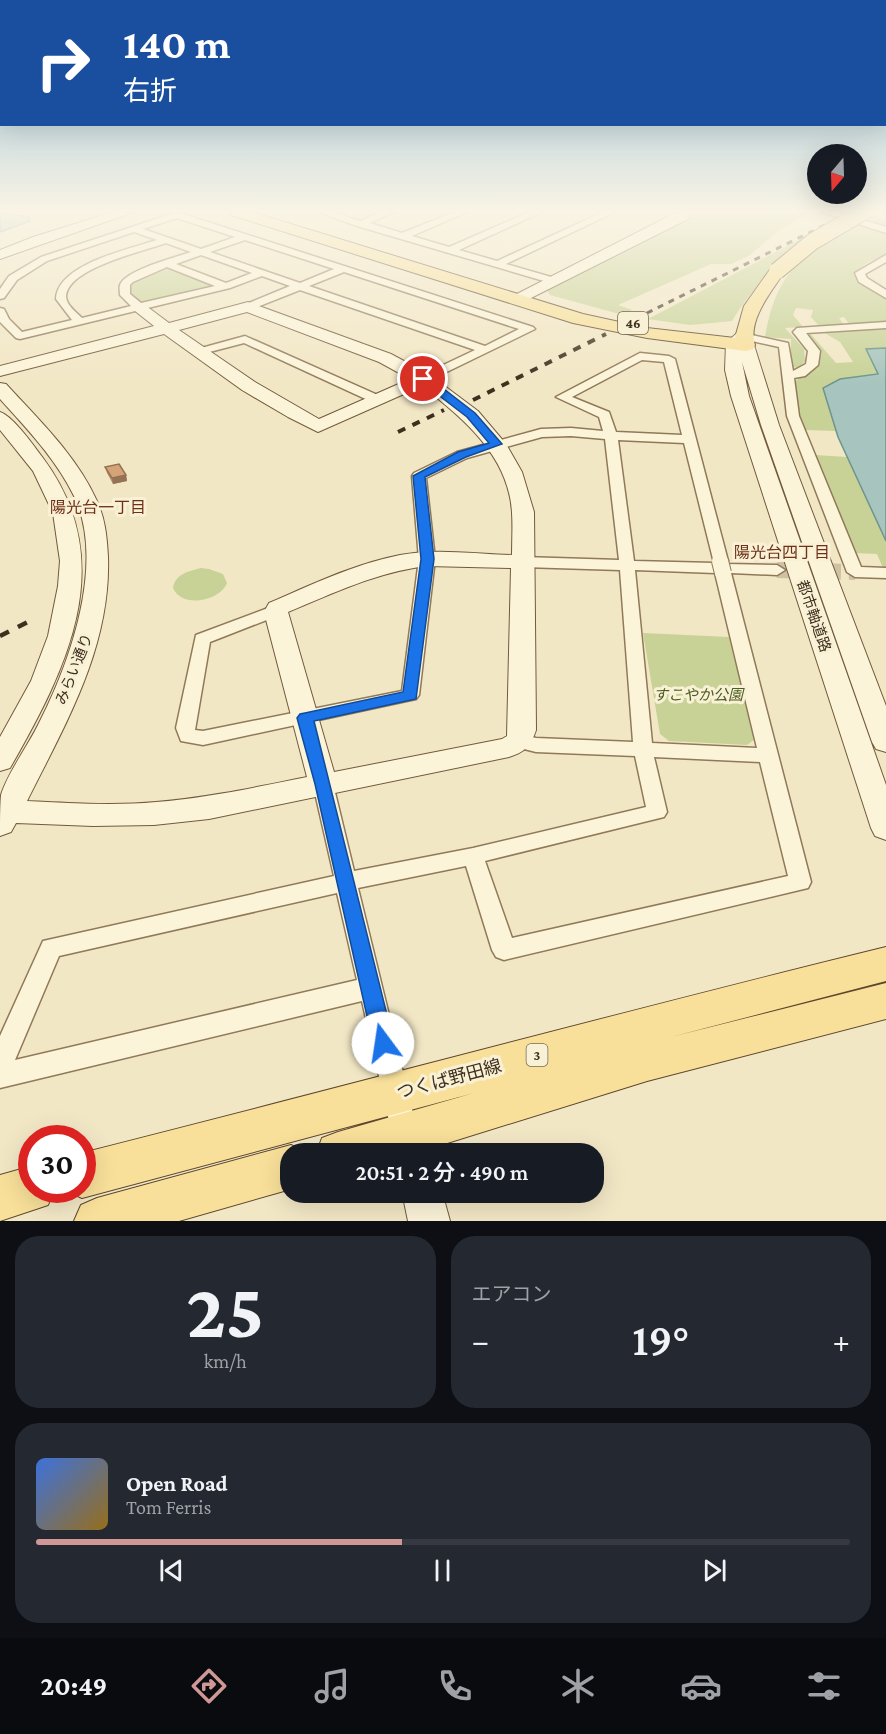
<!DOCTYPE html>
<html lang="ja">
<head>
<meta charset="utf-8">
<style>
	body { margin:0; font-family:"Crimson Pro","Noto Sans JP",serif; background:#242831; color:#f1f3f6; height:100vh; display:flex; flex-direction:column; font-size:22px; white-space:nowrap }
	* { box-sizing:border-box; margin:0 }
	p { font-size:20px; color:#9ea1a6 }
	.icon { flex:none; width:33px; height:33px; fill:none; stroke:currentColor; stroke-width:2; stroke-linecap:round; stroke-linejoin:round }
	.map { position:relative; height:1221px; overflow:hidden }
	.side { display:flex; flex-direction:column; gap:15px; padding:15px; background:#0d0f14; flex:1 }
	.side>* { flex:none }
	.guide { position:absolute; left:0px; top:0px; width:886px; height:126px; box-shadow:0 6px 24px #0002; background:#1a4fa0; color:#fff; overflow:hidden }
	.needle { width:39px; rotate:199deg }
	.controls { position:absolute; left:807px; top:144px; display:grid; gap:12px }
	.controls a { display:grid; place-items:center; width:60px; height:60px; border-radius:50%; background:#171b24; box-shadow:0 6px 24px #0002; font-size:30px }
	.speed { position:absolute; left:18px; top:1125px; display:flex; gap:12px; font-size:30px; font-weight:700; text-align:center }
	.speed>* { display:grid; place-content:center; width:78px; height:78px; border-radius:50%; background:#171b24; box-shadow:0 6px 24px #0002; line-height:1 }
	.speed .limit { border:9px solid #d22; background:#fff; color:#111 }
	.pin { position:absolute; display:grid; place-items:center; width:51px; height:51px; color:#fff; margin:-26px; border:3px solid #fff; border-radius:50%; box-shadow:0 2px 6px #0007 }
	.me { position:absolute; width:66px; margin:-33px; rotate:346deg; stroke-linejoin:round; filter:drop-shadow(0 0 4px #0008) }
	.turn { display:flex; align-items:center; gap:21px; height:126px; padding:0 24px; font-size:27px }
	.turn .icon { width:78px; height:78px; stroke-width:2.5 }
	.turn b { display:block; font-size:42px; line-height:51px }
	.big { font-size:45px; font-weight:600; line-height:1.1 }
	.side .tile { flex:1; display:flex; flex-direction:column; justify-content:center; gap:9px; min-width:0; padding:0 21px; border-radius:24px; background:#242831 }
	.side .dial { align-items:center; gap:0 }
	.dial b { font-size:78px; line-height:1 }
	.song { display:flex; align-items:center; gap:18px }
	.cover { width:72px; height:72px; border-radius:9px; background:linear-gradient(135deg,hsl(220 70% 55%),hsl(40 70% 35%)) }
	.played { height:6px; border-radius:3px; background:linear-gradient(90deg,#cf9897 45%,#363941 45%) }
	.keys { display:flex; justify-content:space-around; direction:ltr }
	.heat { display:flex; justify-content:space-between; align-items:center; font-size:33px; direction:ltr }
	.side .tiles { flex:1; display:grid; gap:15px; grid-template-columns:1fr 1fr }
	.tile:last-child { grid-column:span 2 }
	.trip { position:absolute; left:280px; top:1143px; width:324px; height:60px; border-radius:24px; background:#171b24; box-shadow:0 6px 24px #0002; font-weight:600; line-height:60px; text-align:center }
	.dock { display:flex; height:96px; justify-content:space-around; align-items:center; background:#090b0e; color:#9ea1a6 }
	.dock .icon { width:42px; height:42px }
	.dock .active { color:#cf9897 }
	.dock b { font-size:27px; color:#f1f3f6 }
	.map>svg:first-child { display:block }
</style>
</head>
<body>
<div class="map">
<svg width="886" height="1221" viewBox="0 0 886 1221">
	<rect width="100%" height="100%" fill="#f2e7c5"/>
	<path fill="#c8d297" d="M698,212H810L777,232L750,255L731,264H711L618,305L632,310L623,315L550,295L547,290Z
		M839,219C796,250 760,274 732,321L690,325L648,319Z
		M857,223L886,231V255C875,260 858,264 856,277L886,298V323L850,325L844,317L839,318L844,325L819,326L811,317L813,310L796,308L793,315L803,327L785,328L804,349L805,361L799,368L791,367V339L765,337C777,268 802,258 857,223Z
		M164,267H171L218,284L216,287L147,304L139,303L129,294C130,276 149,274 164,267Z
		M886,328V348L867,350L879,374L840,379L823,388L836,431L804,430L797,413L792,383L816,368L818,350L807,336L809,332L836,363L853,362L840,342L823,332Z
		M816,455L847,457L886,541V575L877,554L854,553Z
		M201,568L209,569L223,574L227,583C220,601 182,609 173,588C175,574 189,571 201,568Z
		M643,633L729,637L755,739L747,745L669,741L660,734Z"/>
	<path fill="#a7c5be" stroke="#6c958d" stroke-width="1.5" d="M0,212L29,217L30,221L0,232Z
		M886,348V541L838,437L823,388L840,379L878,374L866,349Z"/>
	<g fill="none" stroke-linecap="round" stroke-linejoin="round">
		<path fill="#a7c5be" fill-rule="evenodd" d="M842,212H864L886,220V229Z"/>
		<path stroke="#cec2a4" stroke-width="16" stroke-dasharray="16 8" stroke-linecap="butt" d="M777,570L855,572"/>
		<defs>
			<path id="street" d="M177,212L533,327L535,329L424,383L420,382V376L475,350L300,290L252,309H244V305L290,286L262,276L230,288L20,339L16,338L0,322V308L4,309L9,319L22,332L72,320L56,299C57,264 130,249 157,240L134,232L47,261L17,280L4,298L0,299V289L9,276L41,257ZM177,218L235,237L201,249L143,229ZM245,240L334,269L300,283L210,252ZM166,243L191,252C177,257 125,270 120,285C119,288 120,292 120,295L131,306L82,318C76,312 66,305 66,296C68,268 144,251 166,243ZM201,255L252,273L226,283L176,264ZM167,267L215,286L141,303L130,294V285L133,282ZM344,272L519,329L485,346L309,286Z
				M333,212L360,221L381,212H394L370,223L402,233L454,212H467L412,236L449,247L529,212H542L459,250L497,261L603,212H615L506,264L558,279L559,281L554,284L357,226L321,213Z
				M822,212H837L886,227V233Z
				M886,255V262L865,274L867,278L886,290V298L859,282L855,273Z
				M886,322V328L806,333L820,351L818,365L805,376L794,378L799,416L861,567L886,568V578L855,577L847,572L787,416L779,347L739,338L737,336L743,333L788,343L793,371L806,364L808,351L793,332L797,328Z
				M245,336L380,396L382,399L376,403L372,402L244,343L198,355L192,352L194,350Z
				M640,353L669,356L675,359L728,561L726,564L777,565L785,570L777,575L731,573L811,882L808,888L504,960L496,957L492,950L466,866L358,888L418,1134L414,1143L405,1147L396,1143L392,1134L362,1001L0,1088V1036L43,941L334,876L313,784L316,779L323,777L330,779L333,784L354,871L473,848L646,807L635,756L536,752L512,746L509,741L512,736L519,734L536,738L633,742L620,570L523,567L515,562L523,557L619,560L605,439L571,436L542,437L467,458L426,478L435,559L419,695L416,699L203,745L181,741L176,728L196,635L276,605L282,606L284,610L282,614L210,642L195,730L203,731L402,691L419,559L412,476L414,473L457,452L541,429L571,428L603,431L599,417L556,397ZM642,360L664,362L682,435L616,432L609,412L572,397ZM618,440L684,443L714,563L634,561ZM635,570L715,573L757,748L652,743ZM654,757L760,762L788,876L512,938L485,861L664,817L667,812ZM337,893L357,980L15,1060L59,956Z"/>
			<path id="secondary" d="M113,212H134L0,259V250L33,237Z
				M677,212L691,213L688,219L521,303H511L508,300L511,297Z
				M248,302L391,354L430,375L478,411L506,444L522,472L534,512L536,730C531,746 525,752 509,757L209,819L154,825L93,826L16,823L11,832L0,836C0,823 0,806 1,795C7,774 29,744 39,723C70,662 106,563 74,496C56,459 27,429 0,399V383L6,384C38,419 76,455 96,499C105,517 107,537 108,557C111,647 66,723 27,801C70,803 113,806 156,802C207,798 257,787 307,777L264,612L269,603C311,585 354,564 400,555C436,548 475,554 512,555C512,541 513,527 512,513C509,456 464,419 422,386L318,432L288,417L242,390L164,334L0,376V366L154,326L135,311L132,308L135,305H145L169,323ZM247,312L379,362L410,379L319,419L255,382L179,330ZM427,566L511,568L507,736L502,739L334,772L288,612C334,593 377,572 427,566Z
				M743,331L751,336L748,340L754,345L779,425L886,706V752L876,749L872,742L761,425L742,362L749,396L886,785V840L875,836L871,828L731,396L725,370L726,343L737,333Z
				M0,412C13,416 34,446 43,458C121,563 66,670 10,768L0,771V737L31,681L48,636L58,586L60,561L53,513L33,471L0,430Z
				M402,1192H442L450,1221H408Z"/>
			<path id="primary" d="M229,212H252L583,314L647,328L735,338L744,306L771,268L777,266L785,271C772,291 747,320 755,345L753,349L746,351L647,338L573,323L231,215Z
				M886,947V981L671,1037L886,983V1019L647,1081L412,1154H316L322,1138L338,1132L474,1093L82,1198L65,1190H82V1153C351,1085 617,1013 886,947Z
				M291,1145L308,1154H291V1189L179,1221H74L81,1205L97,1198Z
				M32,1166V1190H54L48,1205L0,1221V1175Z"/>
		</defs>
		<use href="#street" stroke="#907959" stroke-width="3"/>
		<use href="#secondary" stroke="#725a3c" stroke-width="2"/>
		<use href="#primary" stroke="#5d462d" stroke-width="2"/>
		<use href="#street" fill="#fcf4d9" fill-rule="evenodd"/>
		<use href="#secondary" fill="#fcf4d9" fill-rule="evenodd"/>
		<use href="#primary" fill="#f8e09a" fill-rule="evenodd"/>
		<path stroke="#3e2f1e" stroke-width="3" stroke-dasharray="6 6" stroke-linecap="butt" d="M647,313L851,212"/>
		<path stroke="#3e2f1e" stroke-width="4" stroke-dasharray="8 8" stroke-linecap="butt" d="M473,400L606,334
			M398,432L444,410"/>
		<path stroke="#3e2f1e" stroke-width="4.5" stroke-dasharray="10 10" stroke-linecap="butt" d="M0,636L34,619"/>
		<defs>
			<path id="street-bridge" d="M720,561L723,573"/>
			<path id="primary-bridge" d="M777,271L812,242L863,212"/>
		</defs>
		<use href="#street-bridge" stroke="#907959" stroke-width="18" stroke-linecap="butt"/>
		<use href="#primary-bridge" stroke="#5d462d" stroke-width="18" stroke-linecap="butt"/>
		<use href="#street-bridge" stroke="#fcf4d9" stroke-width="16"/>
		<use href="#primary-bridge" stroke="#f8e09a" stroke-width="16"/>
	</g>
	<path fill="#b68c66" d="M105,467L126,475L127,481L113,484L107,473Z"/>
	<path fill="#947253" d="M126,475L127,481L113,484L112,478Z"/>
	<path fill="#d4a377" stroke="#947253" stroke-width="1.5" d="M119,464L126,475L112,478L105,467Z"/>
	<linearGradient id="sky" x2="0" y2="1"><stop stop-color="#8ebbd7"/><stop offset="0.55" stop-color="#f9f4e5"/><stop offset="1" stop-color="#f9f4e5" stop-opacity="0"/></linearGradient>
	<rect width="886" height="383" fill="url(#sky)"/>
	<path fill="#1a73e8" stroke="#114b97" stroke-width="1.5" d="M420,376H427L475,413L502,444L466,457L425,477L434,559L416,699L314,721L394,1043L391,1049L383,1052L376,1049L373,1043L315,784L297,718L300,714L305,713L403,692L421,559L413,476L458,452L489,443L467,417L420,381Z"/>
	<g text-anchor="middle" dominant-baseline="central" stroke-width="6" stroke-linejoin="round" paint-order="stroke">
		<g fill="#f9f1d5" stroke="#766955" stroke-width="1.5">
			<rect x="618" y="312" width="30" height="22" rx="4.5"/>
			<rect x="526.5" y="1044" width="21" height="22" rx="4.5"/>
		</g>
		<g font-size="14" font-weight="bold" fill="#3e2f1e">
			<text x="633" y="323">46</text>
			<text x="537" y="1055">3</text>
		</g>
		<g font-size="15" fill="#3e2f1e" stroke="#f9f1d5">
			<text transform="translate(814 616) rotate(71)">都市軸道路</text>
			<text transform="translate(74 669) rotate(-68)">みらい通り</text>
		</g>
		<g font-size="15" font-style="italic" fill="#4b5d22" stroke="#f9f1d5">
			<text x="698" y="695">すこやか公園</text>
		</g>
		<g font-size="16" fill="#6f3019" stroke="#f9f1d5">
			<text x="98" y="507">陽光台一丁目</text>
			<text x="782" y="552">陽光台四丁目</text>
		</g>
		<g font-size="18" fill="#3e2f1e" stroke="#f9f1d5">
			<text transform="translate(449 1079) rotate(-15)">つくば野田線</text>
		</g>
	</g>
</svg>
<div class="controls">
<a><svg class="needle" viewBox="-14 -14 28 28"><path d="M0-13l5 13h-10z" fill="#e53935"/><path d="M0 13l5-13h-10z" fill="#9ea1a6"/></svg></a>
</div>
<div class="speed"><div class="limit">30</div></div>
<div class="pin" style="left:423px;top:379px;background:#d93025"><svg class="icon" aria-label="arrive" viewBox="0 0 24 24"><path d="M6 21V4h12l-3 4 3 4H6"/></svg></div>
<svg class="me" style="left:383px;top:1043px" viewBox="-20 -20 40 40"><circle r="19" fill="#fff"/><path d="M0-13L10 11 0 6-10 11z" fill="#1a73e8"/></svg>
<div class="trip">20:51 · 2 分 · 490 m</div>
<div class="guide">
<div class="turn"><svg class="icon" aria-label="right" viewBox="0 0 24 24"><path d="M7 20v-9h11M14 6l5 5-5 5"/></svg><div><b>140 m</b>右折</div></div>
</div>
</div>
<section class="side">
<div class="tiles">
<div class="tile dial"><b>25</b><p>km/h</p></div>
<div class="tile"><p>エアコン</p>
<div class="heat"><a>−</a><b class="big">19°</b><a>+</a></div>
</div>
<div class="tile">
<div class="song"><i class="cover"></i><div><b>Open Road</b><p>Tom Ferris</p></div></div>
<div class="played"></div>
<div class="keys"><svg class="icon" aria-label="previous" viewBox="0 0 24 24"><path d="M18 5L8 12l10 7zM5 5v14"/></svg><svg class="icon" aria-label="pause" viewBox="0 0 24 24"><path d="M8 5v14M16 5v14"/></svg><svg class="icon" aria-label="next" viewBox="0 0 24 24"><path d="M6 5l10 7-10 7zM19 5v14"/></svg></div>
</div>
</div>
</section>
<nav class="dock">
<b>20:49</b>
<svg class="icon active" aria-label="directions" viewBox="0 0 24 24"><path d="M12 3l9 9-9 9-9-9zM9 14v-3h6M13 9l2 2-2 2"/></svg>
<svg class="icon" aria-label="music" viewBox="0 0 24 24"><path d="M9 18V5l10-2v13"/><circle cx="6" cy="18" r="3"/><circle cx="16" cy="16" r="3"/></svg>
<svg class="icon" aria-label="phone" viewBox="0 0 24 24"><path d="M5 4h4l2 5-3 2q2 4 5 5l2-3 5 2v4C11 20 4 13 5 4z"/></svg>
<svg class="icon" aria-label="climate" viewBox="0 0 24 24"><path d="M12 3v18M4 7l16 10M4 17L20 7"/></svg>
<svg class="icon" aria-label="car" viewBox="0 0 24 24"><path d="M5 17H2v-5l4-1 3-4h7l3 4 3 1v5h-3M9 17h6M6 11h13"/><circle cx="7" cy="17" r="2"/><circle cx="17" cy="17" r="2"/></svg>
<svg class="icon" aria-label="filters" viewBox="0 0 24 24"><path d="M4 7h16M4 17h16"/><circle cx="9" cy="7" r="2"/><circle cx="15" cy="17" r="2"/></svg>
</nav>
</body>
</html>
